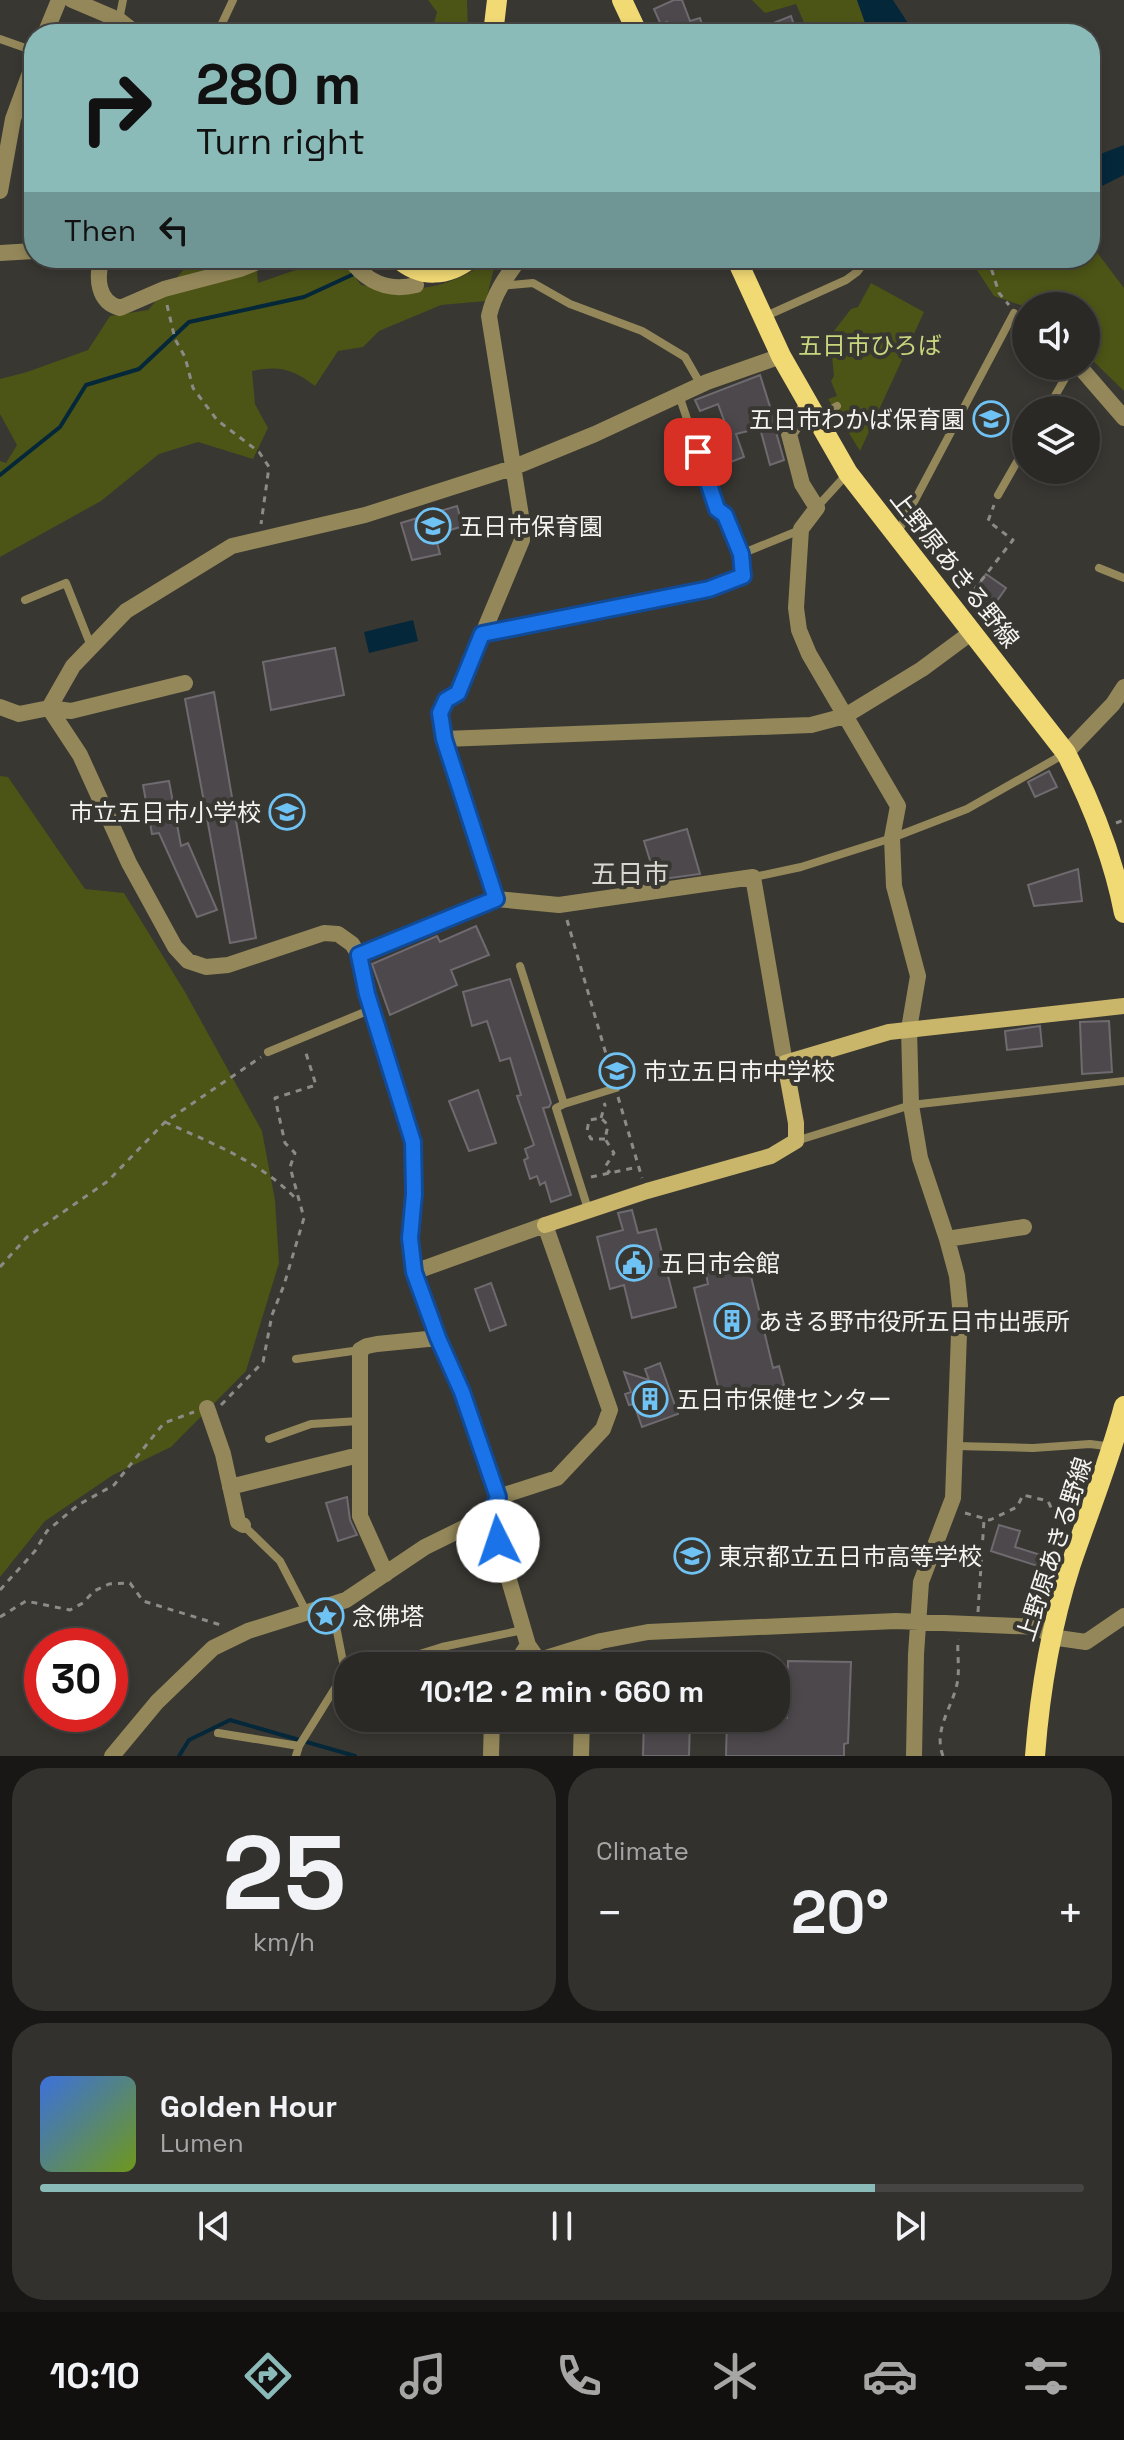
<!DOCTYPE html>
<html lang="en">
<head>
<meta charset="utf-8">
<style>
	body { margin:0; font-family:"Space Grotesk","Noto Sans JP",sans-serif; background:#33312e; color:#f1f3f6; height:100vh; display:flex; flex-direction:column; font-size:30px; white-space:nowrap }
	* { box-sizing:border-box; margin:0 }
	p { font-size:26px; color:#a6a6a7 }
	.icon { flex:none; width:44px; height:44px; fill:none; stroke:currentColor; stroke-width:2; stroke-linecap:round; stroke-linejoin:round }
	.map { position:relative; height:1756px; overflow:hidden }
	.drawer { display:flex; flex-direction:column; gap:12px; padding:12px; background:#181715; flex:1 }
	.drawer>* { flex:none }
	.hud { position:absolute; left:24px; top:24px; width:1076px; height:244px; border-radius:32px; box-shadow:0 4px 12px #0003,0 0 0 2px #474543; background:#8bbbb9; color:#111; overflow:hidden }
	.buttons { position:absolute; left:1012px; top:292px; display:grid; gap:16px }
	.buttons a { display:grid; place-items:center; width:88px; height:88px; border-radius:50%; background:#2b2926; box-shadow:0 4px 12px #0003,0 0 0 2px #474543; font-size:40px }
	.speed { position:absolute; left:24px; top:1628px; display:flex; gap:16px; font-size:40px; font-weight:700; text-align:center }
	.speed>* { display:grid; place-content:center; width:104px; height:104px; border-radius:50%; background:#2b2926; box-shadow:0 4px 12px #0003,0 0 0 2px #474543; line-height:1 }
	.speed .limit { border:12px solid #d22; background:#fff; color:#111 }
	.pin { position:absolute; display:grid; place-items:center; width:68px; height:68px; color:#fff; margin:-34px; border-radius:16px; box-shadow:0 4px 12px #0006 }
	.me { position:absolute; width:88px; margin:-44px; rotate:356deg; stroke-linejoin:round; filter:drop-shadow(0 0 6px #0008) }
	.turn { display:flex; align-items:center; gap:28px; height:168px; padding:0 40px; font-size:36px }
	.turn .icon { width:104px; height:104px; stroke-width:2.5 }
	.turn b { display:block; font-size:56px; line-height:68px }
	.then { display:flex; align-items:center; height:76px; padding:0 40px; background:#0003; gap:16px; font-size:30px }
	.big { font-size:60px; font-weight:800; line-height:1.1 }
	.drawer .card { flex:1; display:flex; flex-direction:column; justify-content:center; gap:12px; min-width:0; padding:0 28px; border-radius:32px; background:#33312e }
	.drawer .dial { align-items:center; gap:0 }
	.dial b { font-size:104px; line-height:1 }
	.song { display:flex; align-items:center; gap:24px }
	.cover { width:96px; height:96px; border-radius:12px; background:linear-gradient(135deg,hsl(220 70% 55%),hsl(80 70% 35%)) }
	.played { height:8px; border-radius:4px; background:linear-gradient(90deg,#8bbbb9 80%,#474543 80%) }
	.keys { display:flex; justify-content:space-around; direction:ltr }
	.heat { display:flex; justify-content:space-between; align-items:center; font-size:44px; direction:ltr }
	.drawer .tiles { flex:1; display:grid; gap:12px; grid-template-columns:1fr 1fr }
	.card:last-child { grid-column:span 2 }
	.trip { position:absolute; left:334px; top:1652px; width:456px; height:80px; border-radius:32px; background:#2b2926; box-shadow:0 4px 12px #0003,0 0 0 2px #474543; font-weight:800; line-height:80px; text-align:center }
	.menu { display:flex; height:128px; justify-content:space-around; align-items:center; background:#11100f; color:#a6a6a7 }
	.menu .icon { width:56px; height:56px }
	.menu .active { color:#8bbbb9 }
	.menu b { font-size:36px; color:#f1f3f6 }
	.map>svg:first-child { display:block }
</style>
</head>
<body>
<div class="map">
<svg width="1124" height="1756" viewBox="0 0 1124 1756">
	<rect width="100%" height="100%" fill="#393732"/>
	<path fill="#4c5416" d="M428,0H467L468,34H431L437,12Z
		M752,0H857L869,34H809L796,4L765,13Z
		M1090,243L1124,288V391L1086,354V306L1026,307L994,296L969,258H1090Z
		M194,258H256L258,283L330,258H341L361,285C411,294 449,290 490,259L495,264L486,301L441,305L379,331L363,347L338,351L315,386C294,369 278,365 252,371L255,404L268,428L253,459L198,442L159,454L101,501L0,557V461L6,463L17,445L0,414V379L27,372L88,350L110,316L148,310Z
		M871,283L924,312L860,451L828,399L837,396L831,381L834,376L830,336L851,309L858,307Z
		M0,776L8,777L85,889L124,893L185,992L262,1131L275,1200L279,1263L246,1371L171,1447L113,1475L45,1521L0,1577Z"/>
	<path fill="#05273a" d="M857,0H893L915,34H869Z
		M1124,145V175L1090,192V158Z
		M413,620L418,641L369,653L364,632Z"/>
	<g fill="none" stroke-linecap="round" stroke-linejoin="round">
		<path stroke="#05273a" stroke-width="4" d="M513,33V34
			M364,269L382,258
			M0,475L60,427L86,385L139,369L189,322L304,297L356,273
			M179,1756L189,1740L230,1720L355,1756"/>
	</g>
	<path fill="#4c484c" stroke="#6f6a6f" stroke-width="2" d="M674,0H682L690,21L700,18L705,34H671L667,22L661,25L654,9Z
		M791,16L797,34H748V33Z
		M760,375L772,413L775,412L778,424L774,425L784,460L770,465L760,428L736,434L744,457L728,463L721,442L710,447L705,434L726,426L718,404L700,411L695,400Z
		M457,506L463,526L435,535L440,554L412,560L401,523Z
		M986,574L1006,588L987,615L967,601Z
		M335,648L344,695L271,710L263,662Z
		M214,692L256,938L230,943L185,699Z
		M1049,771L1057,787L1035,797L1028,782Z
		M169,781L181,846L188,843L217,910L197,917L159,833L152,834L143,785Z
		M687,829L700,874L656,880L644,841Z
		M1078,869L1082,901L1034,906L1028,885Z
		M476,926L489,955L451,970L457,985L390,1015L372,964L437,936L440,942Z
		M510,979L551,1103L549,1107L543,1108L571,1195L551,1202L545,1182L540,1185L537,1176L530,1179L524,1160L528,1158L525,1149L534,1145L517,1096L521,1095L510,1058L500,1061L487,1021L472,1026L463,992Z
		M1109,1021L1112,1072L1082,1074L1080,1022Z
		M1040,1026L1042,1046L1007,1050L1005,1031Z
		M478,1090L496,1143L469,1151L449,1101Z
		M632,1210L638,1233L656,1229L676,1307L632,1318L624,1285L610,1289L597,1237L623,1230L618,1213Z
		M730,1268V1272L749,1268L773,1368L779,1366L784,1385L722,1403L694,1288L708,1284L706,1274Z
		M491,1283L506,1325L490,1331L475,1289Z
		M660,1363L678,1414L642,1427L634,1404L629,1405L625,1394L631,1392L624,1372L649,1380L645,1369Z
		M347,1497L350,1520L357,1535L338,1541L326,1503Z
		M999,1525L1020,1531L1015,1547L1050,1558L1047,1569L991,1551Z
		M788,1661L851,1662L848,1743L844,1744V1756H726L727,1718H787Z
		M644,1718H690L689,1756H643Z"/>
	<g fill="none" stroke-linecap="round" stroke-linejoin="round">
		<path stroke="#8d8b87" stroke-width="3" stroke-dasharray="6 6" stroke-linecap="butt" d="M988,258L999,293L1009,305
			M167,305L175,339L185,357L193,388L217,420L259,452L269,467L261,524
			M966,600L1013,540L988,521L994,505
			M1116,823L1124,820
			M567,920L613,1078
			M618,1097L642,1178
			M601,1118L605,1105L604,1103
			M165,1122C213,1144 262,1162 298,1201
			M605,1139H591L587,1131L589,1120L601,1118L608,1125L605,1139L614,1153L605,1167L610,1173
			M591,1177L638,1167
			M0,1267L27,1237L108,1181L165,1122L261,1057
			M221,1405L263,1362L272,1315L284,1285L304,1218L290,1167L295,1153L285,1143L275,1098L316,1085L305,1050
			M965,1513L990,1520L1017,1507L1023,1495L1048,1501L1055,1516L1071,1520
			M0,1590L35,1551L47,1531L78,1505L114,1485L164,1423L194,1412
			M978,1612L984,1520
			M0,1617L26,1601L70,1610L83,1603L94,1591L109,1584L130,1583L143,1601L224,1626
			M943,1756C933,1730 952,1708 957,1684C960,1670 957,1653 958,1639"/>
		<path stroke="#94885a" stroke-width="8" d="M119,20L123,0
			M218,32L233,0
			M0,39L34,51
			M500,286L533,283L570,304L642,331L685,357L701,385
			M766,316L846,280L857,272L868,258
			M679,395L717,509L725,515L741,554
			M1047,410L1072,366
			M816,418L837,406
			M998,495L1026,446
			M817,507L848,473
			M898,532L1014,313
			M1099,568L1124,578
			M25,600L66,583L91,646
			M485,633L709,589L743,576L741,554L800,530
			M754,877L801,867L892,838L967,809L1066,753
			M520,966L564,1104L556,1108L588,1209
			M268,1052L372,1009
			M564,1104L616,1088
			M796,1141L911,1105L1124,1081
			M296,1359L360,1350
			M269,1439L311,1424L359,1421
			M956,1446L1033,1448L1090,1444L1113,1447
			M243,1525L280,1561L307,1613
			M887,1558H930
			M362,1666L394,1662L442,1647L523,1630
			M218,1733L299,1746
			M296,1756L299,1746L345,1672L332,1606"/>
		<path stroke="#94885a" stroke-width="16" d="M72,0L119,20L137,34
			M219,30L260,34
			M45,34L59,0
			M0,191L13,119L34,62
			M0,253L34,251
			M102,258C96,277 97,302 120,308L164,289L240,269L268,258
			M349,258C366,282 387,292 416,285
			M1079,366L1124,418
			M808,404L789,434L802,484L817,508L801,529L796,608L799,630L809,654L898,806L892,838L894,886L918,976L909,1029L911,1105L920,1158L947,1239L957,1276L960,1306L953,1498L921,1582L916,1654L914,1756
			M0,707L19,714L49,708L73,666L126,611L232,546L365,515L512,468L595,434L707,382L781,356
			M49,708L80,755L129,863L175,947L188,961L206,967L228,965L324,933L338,934L352,944L359,955L367,994L413,1142L414,1194L410,1238L414,1272L438,1338L462,1392L498,1497
			M49,708L71,711L185,683
			M444,739L811,725L845,716L922,669L972,632
			M1066,753L1113,704L1124,687
			M496,899L444,739C441,716 436,706 458,693L522,540L521,516L489,316C494,293 506,277 520,258
			M359,955L496,899L559,905L753,877L785,1063
			M947,1239L1024,1227
			M207,1408L223,1454L238,1522L243,1525
			M230,1487L359,1455
			M490,1515L528,1645L537,1658H546L601,1641L648,1632L896,1621L1039,1627L1051,1637L1086,1642L1124,1616
			M386,1574L360,1516V1350L367,1346L377,1344L438,1338
			M514,1666L528,1645
			M112,1756L157,1702L213,1648L248,1631L346,1600L425,1547L490,1515L498,1497L557,1478L603,1429L610,1410L545,1225L414,1272
			M491,1756L492,1718
			M581,1756L582,1718"/>
		<path stroke="#c9b66a" stroke-width="16" d="M545,1225L647,1191L771,1156L796,1141V1123L785,1063L889,1032L1124,1006"/>
		<path stroke="#f1d974" stroke-width="20" d="M622,0L638,34
			M493,34L497,0
			M398,258C421,279 448,276 471,258
			M428,258H440
			M736,258L781,356L848,473L1066,753C1092,804 1113,856 1124,913
			M1035,1756C1040,1690 1051,1626 1071,1564C1089,1511 1110,1460 1124,1406"/>
	</g>
	<g fill="none" stroke-linecap="round" stroke-linejoin="round">
		<defs>
			<path id="route" d="M498,1541L490,1515L498,1497L462,1392L438,1338L414,1272L410,1238L414,1194L413,1142L367,994L359,955L496,899L444,739L440,713L446,700L458,693L482,634L709,589L743,576L741,554L725,515L717,509L698,452"/>
		</defs>
		<use href="#route" stroke="#114b97" stroke-width="20"/>
		<use href="#route" stroke="#1a73e8" stroke-width="14"/>
	</g>
	<defs>
		<symbol id="school-ring" viewBox="-11 -11 22 22"><circle r="9.5" fill="#393732" stroke="#6fc2f4" stroke-width="1.5"/><path d="M0-5L7-2L0 1L-7-2ZM-4 1L0 2.5L4 1V4Q0 6-4 4Z" fill="#6fc2f4"/></symbol>
		<symbol id="civic-ring" viewBox="-11 -11 22 22"><circle r="9.5" fill="#393732" stroke="#6fc2f4" stroke-width="1.5"/><path d="M-.6-6.5H3V-4.5H.6V-3L4-1V1h2V6H-6V1h2V-1L-.6-3ZM-1.2 2.5V6h2.4V2.5Z" fill="#6fc2f4"/></symbol>
		<symbol id="building-ring" viewBox="-11 -11 22 22"><circle r="9.5" fill="#393732" stroke="#6fc2f4" stroke-width="1.5"/><path d="M-4-6H4V6H1V3H-1V6H-4ZM-2.5-4.3h1.7v1.8h-1.7ZM.8-4.3h1.7v1.8H.8ZM-2.5-1h1.7V.8h-1.7ZM.8-1h1.7V.8H.8Z" fill="#6fc2f4"/></symbol>
		<symbol id="sight-ring" viewBox="-11 -11 22 22"><circle r="9.5" fill="#393732" stroke="#6fc2f4" stroke-width="1.5"/><path d="M0-6L1.8-2.2L6-1.7L2.9 1.2L3.7 5.4L0 3.3L-3.7 5.4L-2.9 1.2L-6-1.7L-1.8-2.2Z" fill="#6fc2f4"/></symbol>
	</defs>
	<g fill-rule="evenodd">
		<use href="#school-ring" x="971" y="399" width="40" height="40"/>
		<use href="#school-ring" x="413" y="506" width="40" height="40"/>
		<use href="#school-ring" x="267" y="792" width="40" height="40"/>
		<use href="#school-ring" x="597" y="1051" width="40" height="40"/>
		<use href="#civic-ring" x="614" y="1243" width="40" height="40"/>
		<use href="#building-ring" x="712" y="1301" width="40" height="40"/>
		<use href="#building-ring" x="630" y="1379" width="40" height="40"/>
		<use href="#school-ring" x="672" y="1536" width="40" height="40"/>
		<use href="#sight-ring" x="306" y="1596" width="40" height="40"/>
	</g>
	<g text-anchor="middle" dominant-baseline="central" stroke-width="8" stroke-linejoin="round" paint-order="stroke">
		<g font-size="24" fill="#c7d77d" stroke="#393732">
			<text x="870" y="345">五日市ひろば</text>
		</g>
		<g font-size="24" fill="#f6f4f1" stroke="#393732" text-anchor="start">
			<text x="965" y="419" text-anchor="end">五日市わかば保育園</text>
			<text x="459" y="526">五日市保育園</text>
			<text x="261" y="812" text-anchor="end">市立五日市小学校</text>
			<text x="643" y="1071">市立五日市中学校</text>
			<text x="660" y="1263">五日市会館</text>
			<text x="758" y="1321">あきる野市役所五日市出張所</text>
			<text x="676" y="1399">五日市保健センター</text>
			<text x="718" y="1556">東京都立五日市高等学校</text>
			<text x="352" y="1616">念佛塔</text>
		</g>
		<g font-size="24" fill="#f6f4f1" stroke="#393732">
			<text transform="translate(955 569) rotate(52)">上野原あきる野線</text>
			<text transform="translate(1054 1549) rotate(-72)">上野原あきる野線</text>
		</g>
		<g font-size="26" fill="#dad7d0" stroke="#393732">
			<text x="630" y="874">五日市</text>
		</g>
	</g>
</svg>
<div class="buttons">
<a><svg class="icon" aria-label="sound" viewBox="0 0 24 24"><path d="M4 9h4l5-4v14l-5-4H4zM17 9q2 3 0 6"/></svg></a>
<a><svg class="icon" aria-label="layers" viewBox="0 0 24 24"><path d="M12 4l9 5-9 5-9-5zM3 14l9 5 9-5"/></svg></a>
</div>
<div class="speed"><div class="limit">30</div></div>
<div class="pin" style="left:698px;top:452px;background:#d93025"><svg class="icon" aria-label="arrive" viewBox="0 0 24 24"><path d="M6 21V4h12l-3 4 3 4H6"/></svg></div>
<svg class="me" style="left:498px;top:1541px" viewBox="-20 -20 40 40"><circle r="19" fill="#fff"/><path d="M0-13L10 11 0 6-10 11z" fill="#1a73e8"/></svg>
<div class="trip">10:12 · 2 min · 660 m</div>
<div class="hud">
<div class="turn"><svg class="icon" aria-label="right" viewBox="0 0 24 24"><path d="M7 20v-9h11M14 6l5 5-5 5"/></svg><div><b>280 m</b>Turn right</div></div>
<div class="then">Then<svg class="icon" aria-label="left" viewBox="0 0 24 24"><path d="M17 20v-9H6M10 6l-5 5 5 5"/></svg></div>
</div>
</div>
<section class="drawer">
<div class="tiles">
<div class="card dial"><b>25</b><p>km/h</p></div>
<div class="card"><p>Climate</p>
<div class="heat"><a>−</a><b class="big">20°</b><a>+</a></div>
</div>
<div class="card">
<div class="song"><i class="cover"></i><div><b>Golden Hour</b><p>Lumen</p></div></div>
<div class="played"></div>
<div class="keys"><svg class="icon" aria-label="previous" viewBox="0 0 24 24"><path d="M18 5L8 12l10 7zM5 5v14"/></svg><svg class="icon" aria-label="pause" viewBox="0 0 24 24"><path d="M8 5v14M16 5v14"/></svg><svg class="icon" aria-label="next" viewBox="0 0 24 24"><path d="M6 5l10 7-10 7zM19 5v14"/></svg></div>
</div>
</div>
</section>
<nav class="menu">
<b>10:10</b>
<svg class="icon active" aria-label="directions" viewBox="0 0 24 24"><path d="M12 3l9 9-9 9-9-9zM9 14v-3h6M13 9l2 2-2 2"/></svg>
<svg class="icon" aria-label="music" viewBox="0 0 24 24"><path d="M9 18V5l10-2v13"/><circle cx="6" cy="18" r="3"/><circle cx="16" cy="16" r="3"/></svg>
<svg class="icon" aria-label="phone" viewBox="0 0 24 24"><path d="M5 4h4l2 5-3 2q2 4 5 5l2-3 5 2v4C11 20 4 13 5 4z"/></svg>
<svg class="icon" aria-label="climate" viewBox="0 0 24 24"><path d="M12 3v18M4 7l16 10M4 17L20 7"/></svg>
<svg class="icon" aria-label="car" viewBox="0 0 24 24"><path d="M5 17H2v-5l4-1 3-4h7l3 4 3 1v5h-3M9 17h6M6 11h13"/><circle cx="7" cy="17" r="2"/><circle cx="17" cy="17" r="2"/></svg>
<svg class="icon" aria-label="filters" viewBox="0 0 24 24"><path d="M4 7h16M4 17h16"/><circle cx="9" cy="7" r="2"/><circle cx="15" cy="17" r="2"/></svg>
</nav>
</body>
</html>
